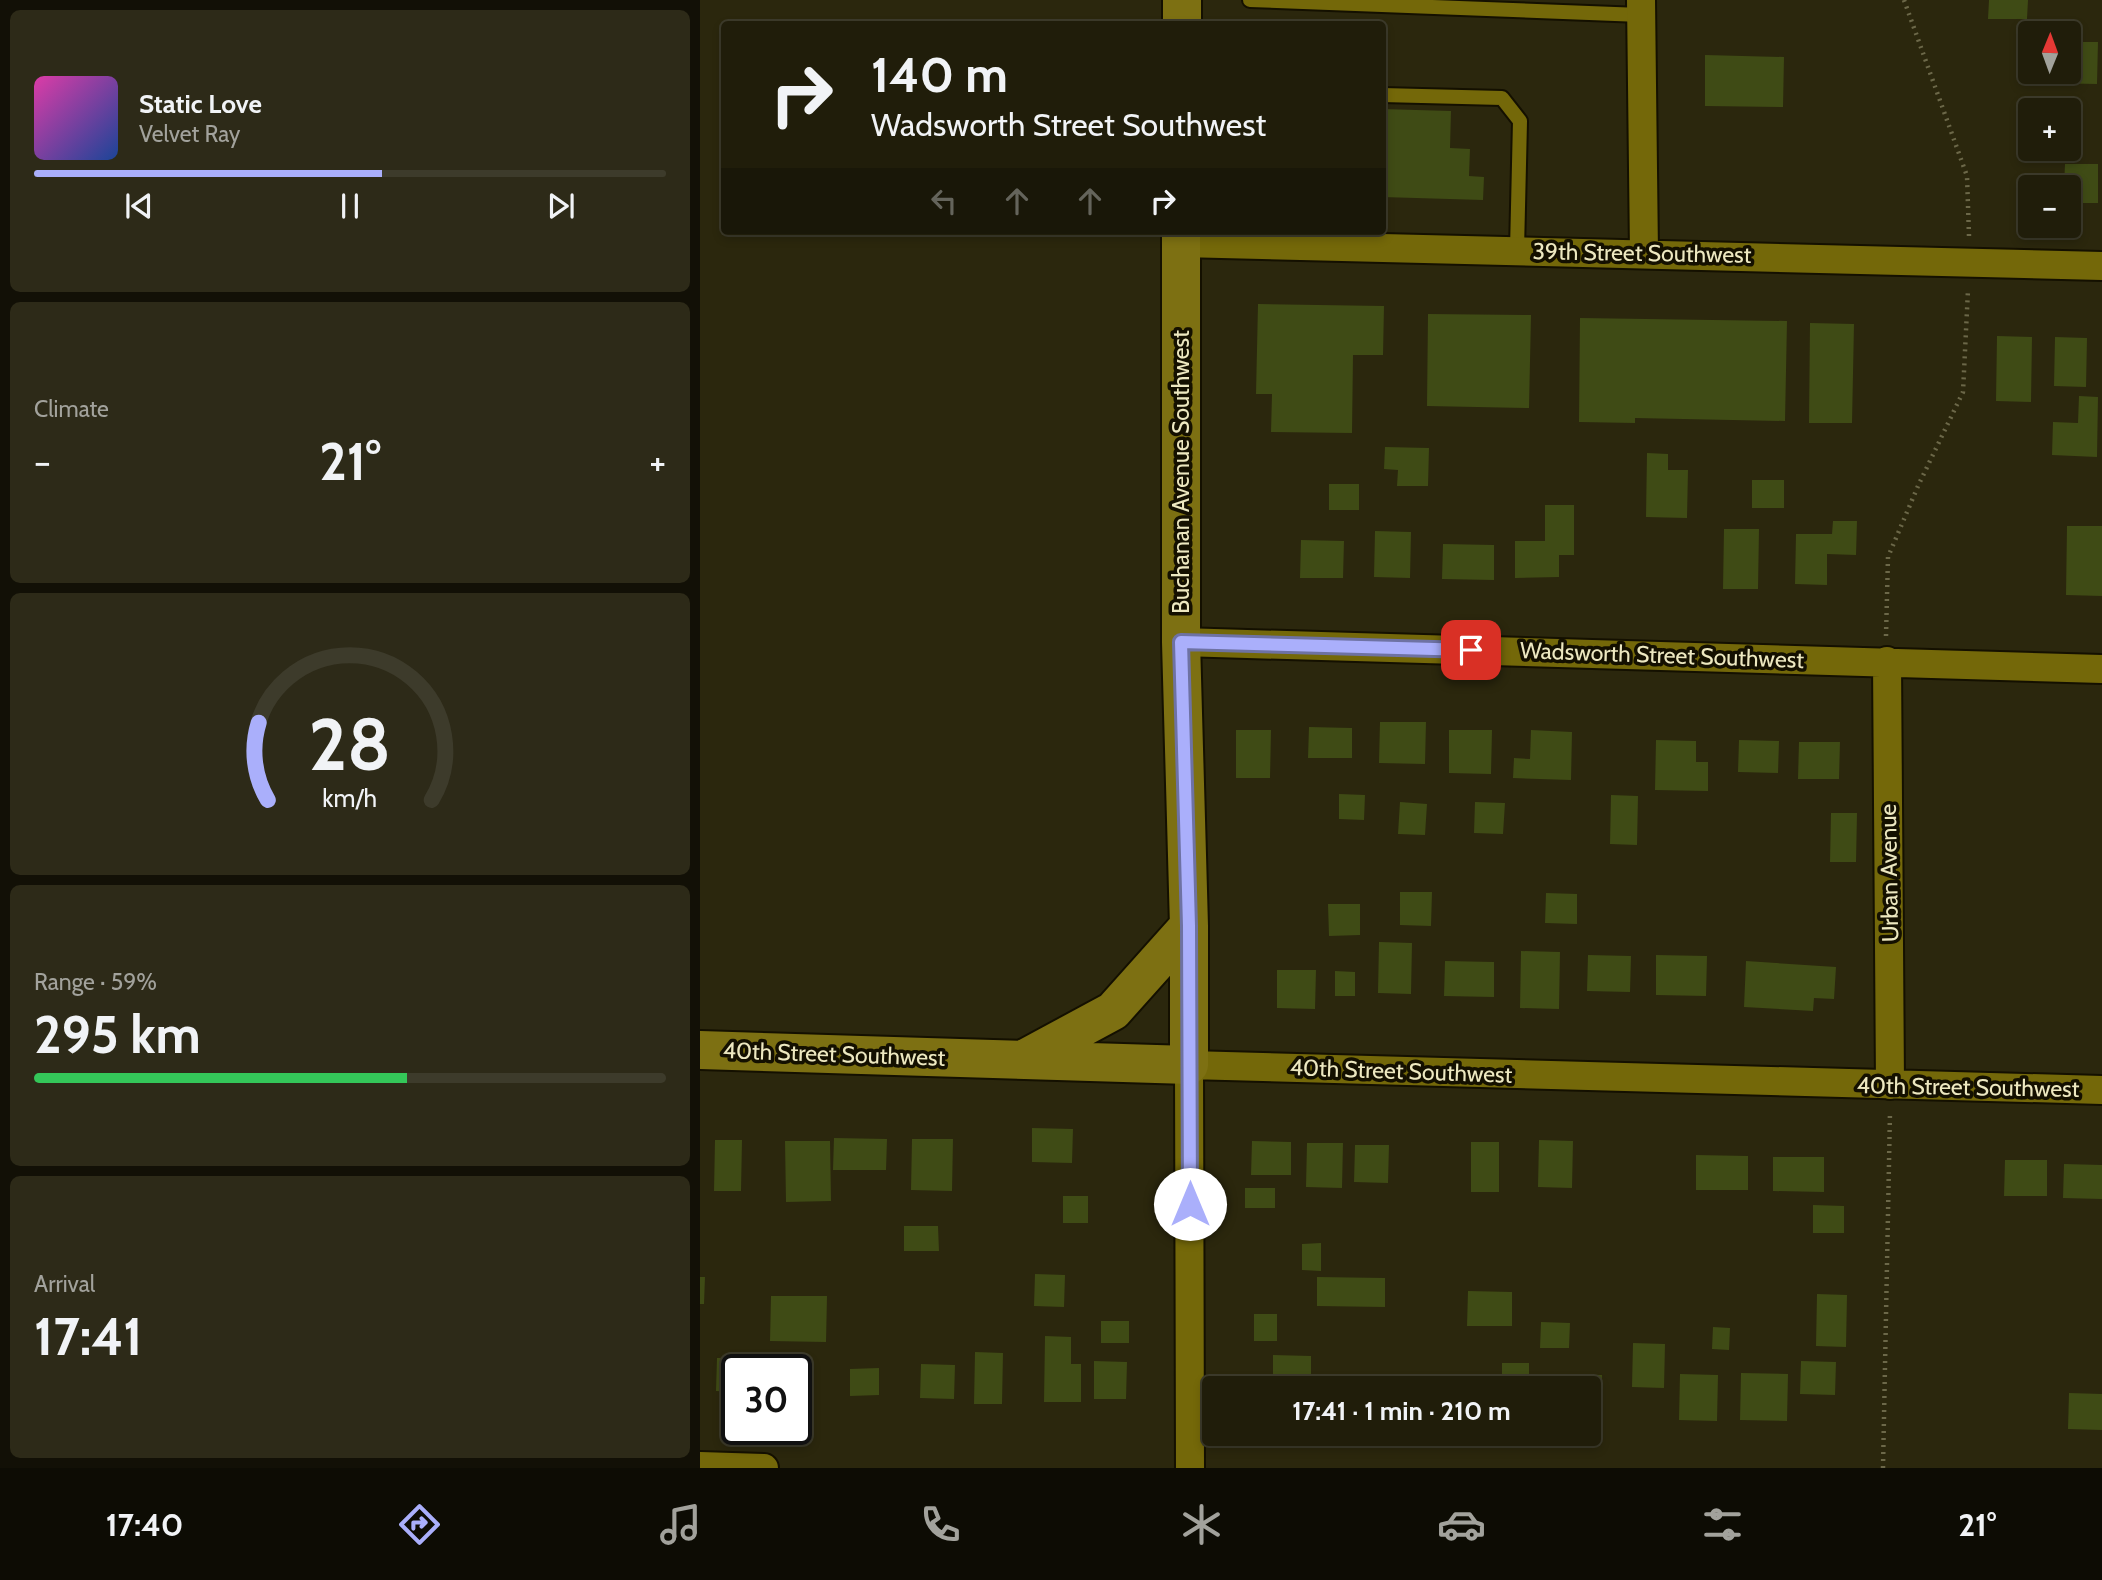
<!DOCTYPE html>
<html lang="en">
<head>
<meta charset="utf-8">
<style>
	body { margin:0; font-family:Cabin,sans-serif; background:#2d2a18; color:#f1f3f6; height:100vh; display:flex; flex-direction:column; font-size:26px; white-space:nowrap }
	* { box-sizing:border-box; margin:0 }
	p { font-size:23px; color:#a2a29c }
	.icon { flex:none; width:38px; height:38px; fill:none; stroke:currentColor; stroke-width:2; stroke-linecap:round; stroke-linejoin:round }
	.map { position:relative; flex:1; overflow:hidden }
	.sheet { display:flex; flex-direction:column; gap:10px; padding:10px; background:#121006; width:700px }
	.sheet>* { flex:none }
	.top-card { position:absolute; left:21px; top:21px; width:665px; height:214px; border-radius:7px; box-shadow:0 4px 10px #0003,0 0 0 2px #3d3b2b; background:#201d0a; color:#f1f3f6; overflow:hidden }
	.needle { width:46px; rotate:1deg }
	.fabs { position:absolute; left:1318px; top:21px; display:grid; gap:14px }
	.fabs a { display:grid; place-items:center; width:63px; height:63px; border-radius:7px; background:#201d0a; box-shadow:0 4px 10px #0003,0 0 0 2px #3d3b2b; font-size:35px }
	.speed { position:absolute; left:21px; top:1354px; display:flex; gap:14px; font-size:35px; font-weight:700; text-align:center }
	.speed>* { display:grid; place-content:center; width:91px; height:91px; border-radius:50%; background:#201d0a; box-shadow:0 4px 10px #0003,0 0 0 2px #3d3b2b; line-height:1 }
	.speed .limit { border:4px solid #111; border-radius:10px; background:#fff; color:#111 }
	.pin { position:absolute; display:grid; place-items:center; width:60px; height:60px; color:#fff; margin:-30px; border-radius:14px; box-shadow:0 4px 10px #0006 }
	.me { position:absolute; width:77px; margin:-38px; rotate:0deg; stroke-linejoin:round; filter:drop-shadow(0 0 5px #0008) }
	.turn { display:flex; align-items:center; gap:24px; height:147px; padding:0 35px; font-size:32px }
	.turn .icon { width:91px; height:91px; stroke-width:2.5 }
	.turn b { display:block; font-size:49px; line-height:60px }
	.lanes { display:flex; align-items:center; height:66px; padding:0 35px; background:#0003; justify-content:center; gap:35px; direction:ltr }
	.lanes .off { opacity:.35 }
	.big { font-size:52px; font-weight:700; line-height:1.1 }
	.sheet .tile { flex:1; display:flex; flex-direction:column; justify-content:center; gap:10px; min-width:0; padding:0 24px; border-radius:10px; background:#2d2a18 }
	.sheet .dial { align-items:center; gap:0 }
	.dial svg { height:182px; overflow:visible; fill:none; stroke:#3d3b2b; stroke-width:7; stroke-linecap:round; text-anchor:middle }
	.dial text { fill:#f1f3f6; stroke:none }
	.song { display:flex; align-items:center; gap:21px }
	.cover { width:84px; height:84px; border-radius:10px; background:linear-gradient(135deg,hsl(320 70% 55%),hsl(220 70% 35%)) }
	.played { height:7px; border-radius:4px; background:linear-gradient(90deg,#aaaffb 55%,#3d3b2b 55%) }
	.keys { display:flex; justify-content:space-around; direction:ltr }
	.heat { display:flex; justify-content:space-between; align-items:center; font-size:38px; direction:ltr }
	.charge { height:10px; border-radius:5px; background:linear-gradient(90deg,#34c759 59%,#3d3b2b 0) }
	.trip { position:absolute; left:502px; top:1376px; width:399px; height:70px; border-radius:7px; background:#201d0a; box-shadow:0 4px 10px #0003,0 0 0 2px #3d3b2b; font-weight:700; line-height:70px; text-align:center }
	.tab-bar { display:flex; height:112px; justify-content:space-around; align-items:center; background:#0d0c04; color:#a2a29c }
	.tab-bar .icon { width:49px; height:49px }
	.tab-bar .active { color:#aaaffb }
	.tab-bar b { font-size:32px; color:#f1f3f6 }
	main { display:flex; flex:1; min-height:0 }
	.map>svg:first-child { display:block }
</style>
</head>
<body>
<main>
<section class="sheet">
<div class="tile">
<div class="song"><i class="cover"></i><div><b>Static Love</b><p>Velvet Ray</p></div></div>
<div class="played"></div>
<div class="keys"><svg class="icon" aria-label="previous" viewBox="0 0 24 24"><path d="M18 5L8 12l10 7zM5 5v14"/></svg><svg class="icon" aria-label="pause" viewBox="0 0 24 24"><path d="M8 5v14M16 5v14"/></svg><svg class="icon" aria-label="next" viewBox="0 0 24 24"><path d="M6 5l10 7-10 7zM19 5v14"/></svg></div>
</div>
<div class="tile"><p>Climate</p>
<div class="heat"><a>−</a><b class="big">21°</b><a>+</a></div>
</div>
<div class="tile dial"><svg viewBox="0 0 100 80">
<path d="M14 69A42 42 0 1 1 86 69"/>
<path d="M14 69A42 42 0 0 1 10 35" stroke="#aaaffb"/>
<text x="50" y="56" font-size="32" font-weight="700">28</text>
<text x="50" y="72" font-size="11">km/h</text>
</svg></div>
<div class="tile"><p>Range · 59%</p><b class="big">295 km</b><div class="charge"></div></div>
<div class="tile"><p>Arrival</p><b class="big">17:41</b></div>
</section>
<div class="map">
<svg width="1402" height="1468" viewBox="0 0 1402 1468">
	<rect width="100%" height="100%" fill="#2b270d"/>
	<path fill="#3f4b15" d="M1289,0H1328L1327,19H1288Z
		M1368,42H1398L1397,84L1348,83V72H1368Z
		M1005,55L1084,57L1083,107L1005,106Z
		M682,109L751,111L750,148L770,149L769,176L784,177L783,200L682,197Z
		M1365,164H1398V203H1368V187H1364Z
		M558,304L684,306L683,355H653L652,433L571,432L572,394H556Z
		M728,314L831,315L829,408L727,406Z
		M880,318L1087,321L1085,421L935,418V423L879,422Z
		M1110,323L1154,324L1152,423H1109Z
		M1297,336L1332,337L1331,402L1296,401Z
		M1355,337L1387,338L1386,387L1354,386Z
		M1379,396L1398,397L1397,457L1352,455L1353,422L1378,423Z
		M685,447L729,448L728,486H697L698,470L684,469Z
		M947,453L968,454V470H988L987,518L946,517Z
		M1052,480H1084V508H1052Z
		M629,484H659V510H629Z
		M845,505H874V555H859V577L815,578V541H845Z
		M1133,521H1157L1156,555L1127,554V585L1095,584L1096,534H1132Z
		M1367,526H1402V596L1366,595Z
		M1024,529H1059L1058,589H1023Z
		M675,531L711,532L710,578L674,577Z
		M601,540L644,541L643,578H600Z
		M743,544L794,545V580L742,579Z
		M680,722H726L725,764L679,763Z
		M609,727L652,728V758H608Z
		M536,730H571L570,778H536Z
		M749,730H792L791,774L749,773Z
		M831,730L872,732L871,780L813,778L814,758L830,759Z
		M956,740L996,741V762H1008V791L955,790Z
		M1039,740L1079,741L1078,773L1038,772Z
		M1099,742H1140L1139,779H1098Z
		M639,794L665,795L664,820L639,819Z
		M911,795L938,796L937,845L910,844Z
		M700,802L727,804L725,835L698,834Z
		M775,802L805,803L803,834L774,833Z
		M1131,813H1157L1156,862H1130Z
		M700,892H732L731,926L700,925Z
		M846,893L877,894V924L845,923Z
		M628,904H660V935L629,936Z
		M679,942L712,943L711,994L678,993Z
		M821,951L860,952L859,1009L820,1008Z
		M888,955L931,956L930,992L887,991Z
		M956,955L1007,956L1006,996L956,995Z
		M745,961L794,962V997L744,996Z
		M1046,961L1136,967L1134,999L1114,998L1113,1011L1044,1007Z
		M577,970H616L615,1009L577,1008Z
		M635,971L655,972V996H635Z
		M332,1128L373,1129L372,1163L332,1162Z
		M134,1138L187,1139L186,1170H133Z
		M212,1139H253L252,1191L211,1190Z
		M15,1140H42L41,1191H14Z
		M839,1140L873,1141L872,1188L838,1187Z
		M85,1141H130L131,1201L86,1202Z
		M552,1141L591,1142V1175H551Z
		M771,1142H799V1192H771Z
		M607,1143H643L642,1188L606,1187Z
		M655,1145H689L688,1183L654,1182Z
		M996,1155L1048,1156V1190H996Z
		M1073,1157H1124V1192L1073,1191Z
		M1305,1160H1347V1196H1304Z
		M1364,1164L1402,1165V1199L1363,1198Z
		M545,1188H575V1208H545Z
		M363,1196H388V1223H363Z
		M1113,1205L1144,1206V1233H1113Z
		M204,1226H238L239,1251H204Z
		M621,1243V1271L602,1270V1244Z
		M335,1274L365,1275L364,1307L334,1306Z
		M0,1277H5L4,1304H0Z
		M617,1277L685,1278V1307L617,1306Z
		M768,1291L812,1292V1326H767Z
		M1117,1294L1147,1295L1146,1347L1116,1346Z
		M71,1296H127L126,1342L70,1341Z
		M554,1314H577V1341H554Z
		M401,1321H429V1343H401Z
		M841,1322L870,1323L869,1348H840Z
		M1013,1327L1030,1328L1029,1350L1012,1349Z
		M345,1336L371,1337V1364H381V1402H344Z
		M933,1343L965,1344L964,1388L932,1387Z
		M275,1352L303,1353L302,1404H274Z
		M573,1355L611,1356V1388H573Z
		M17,1358H51V1370H37V1392L16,1391Z
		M394,1361L427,1362L426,1399H394Z
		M1101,1361L1136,1362L1135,1395L1100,1394Z
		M802,1363H829V1388H792V1376H802Z
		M221,1364L255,1365L254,1399L220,1398Z
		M179,1368V1395L150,1396V1369Z
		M1041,1373L1088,1374L1087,1421L1040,1420Z
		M692,1374L747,1375V1388H692Z
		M857,1374L902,1375L901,1411H889V1388H856Z
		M980,1374L1018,1375L1017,1421L979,1420Z
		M1369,1393L1402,1394V1430L1368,1429Z"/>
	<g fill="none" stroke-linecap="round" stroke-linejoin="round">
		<defs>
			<path id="lane" d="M550,0L941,15
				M682,95L802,98L820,121L817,250"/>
			<path id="street" d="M941,0L944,253
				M481,243L1402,266
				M481,642L1402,669
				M1187,661L1190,1085
				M0,1466L64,1468
				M490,1468L489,1065L1402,1090"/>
			<path id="secondary" d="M482,0V24
				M0,1050L489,1065V926L481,642V231
				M324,1059L413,1011L489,926"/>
		</defs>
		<use href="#lane" stroke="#141000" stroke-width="18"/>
		<use href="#street" stroke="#141000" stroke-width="32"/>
		<use href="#secondary" stroke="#141000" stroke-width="42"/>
		<path stroke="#6c6849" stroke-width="4.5" stroke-dasharray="2 5" stroke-linecap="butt" d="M1204,0L1267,176L1269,236
			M1186,636L1188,557L1218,486L1263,392L1268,290
			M1183,1468L1190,1112"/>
		<use href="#lane" stroke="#746809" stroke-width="14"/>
		<use href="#street" stroke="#746809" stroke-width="28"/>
		<use href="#secondary" stroke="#7d7012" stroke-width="38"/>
	</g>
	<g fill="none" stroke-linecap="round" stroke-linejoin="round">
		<defs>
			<path id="route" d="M490,1204L489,926L481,642L771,650"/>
		</defs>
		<use href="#route" stroke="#6e72a3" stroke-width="18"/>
		<use href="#route" stroke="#aaaffb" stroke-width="12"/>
	</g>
	<g text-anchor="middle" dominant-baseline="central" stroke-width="7" stroke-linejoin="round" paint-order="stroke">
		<g font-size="23" fill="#ede8c0" stroke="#141000">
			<text transform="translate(942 253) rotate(1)">39th Street Southwest</text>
			<text transform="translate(481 472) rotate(-90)">Buchanan Avenue Southwest</text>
			<text transform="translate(962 655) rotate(2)">Wadsworth Street Southwest</text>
			<text transform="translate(1189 873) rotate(-91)">Urban Avenue</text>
			<text transform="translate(134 1054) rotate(2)">40th Street Southwest</text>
			<text transform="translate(701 1071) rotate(2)">40th Street Southwest</text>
			<text transform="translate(1268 1087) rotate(1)">40th Street Southwest</text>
		</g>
	</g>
</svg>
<div class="fabs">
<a><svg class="needle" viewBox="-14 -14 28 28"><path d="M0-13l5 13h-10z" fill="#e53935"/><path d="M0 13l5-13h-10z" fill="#a2a29c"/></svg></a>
<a>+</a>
<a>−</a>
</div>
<div class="speed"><div class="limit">30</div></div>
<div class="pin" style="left:771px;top:650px;background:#d93025"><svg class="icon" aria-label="arrive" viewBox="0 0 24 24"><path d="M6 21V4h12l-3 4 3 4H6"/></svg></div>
<svg class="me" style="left:490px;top:1204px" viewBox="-20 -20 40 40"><circle r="19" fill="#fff"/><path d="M0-13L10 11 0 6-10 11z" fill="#aaaffb"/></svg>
<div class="trip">17:41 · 1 min · 210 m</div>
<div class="top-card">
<div class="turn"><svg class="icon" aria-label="right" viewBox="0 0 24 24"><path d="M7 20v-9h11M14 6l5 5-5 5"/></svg><div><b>140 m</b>Wadsworth Street Southwest</div></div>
<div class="lanes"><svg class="icon off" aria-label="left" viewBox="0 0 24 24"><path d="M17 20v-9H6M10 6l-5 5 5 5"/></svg><svg class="icon off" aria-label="ahead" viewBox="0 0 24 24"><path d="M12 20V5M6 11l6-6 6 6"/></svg><svg class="icon off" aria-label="ahead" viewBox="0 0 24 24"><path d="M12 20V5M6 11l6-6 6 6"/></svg><svg class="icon" aria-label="right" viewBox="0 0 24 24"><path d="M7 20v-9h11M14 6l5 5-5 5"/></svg></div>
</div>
</div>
</main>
<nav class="tab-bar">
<b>17:40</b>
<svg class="icon active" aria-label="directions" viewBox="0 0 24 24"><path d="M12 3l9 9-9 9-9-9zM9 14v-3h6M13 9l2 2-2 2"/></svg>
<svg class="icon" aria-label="music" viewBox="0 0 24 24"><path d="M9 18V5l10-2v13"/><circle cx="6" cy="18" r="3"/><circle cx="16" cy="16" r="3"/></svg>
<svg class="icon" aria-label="phone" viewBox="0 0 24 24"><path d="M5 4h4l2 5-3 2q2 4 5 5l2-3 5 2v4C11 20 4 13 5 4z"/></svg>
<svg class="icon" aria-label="climate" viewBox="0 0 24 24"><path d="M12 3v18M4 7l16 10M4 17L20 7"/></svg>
<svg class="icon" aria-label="car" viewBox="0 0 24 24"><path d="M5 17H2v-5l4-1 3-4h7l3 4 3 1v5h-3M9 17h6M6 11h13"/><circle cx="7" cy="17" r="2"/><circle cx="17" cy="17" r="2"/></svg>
<svg class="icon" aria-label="filters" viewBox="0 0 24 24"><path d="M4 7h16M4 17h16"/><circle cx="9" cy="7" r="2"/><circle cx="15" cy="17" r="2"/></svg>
<b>21°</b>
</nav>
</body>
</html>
